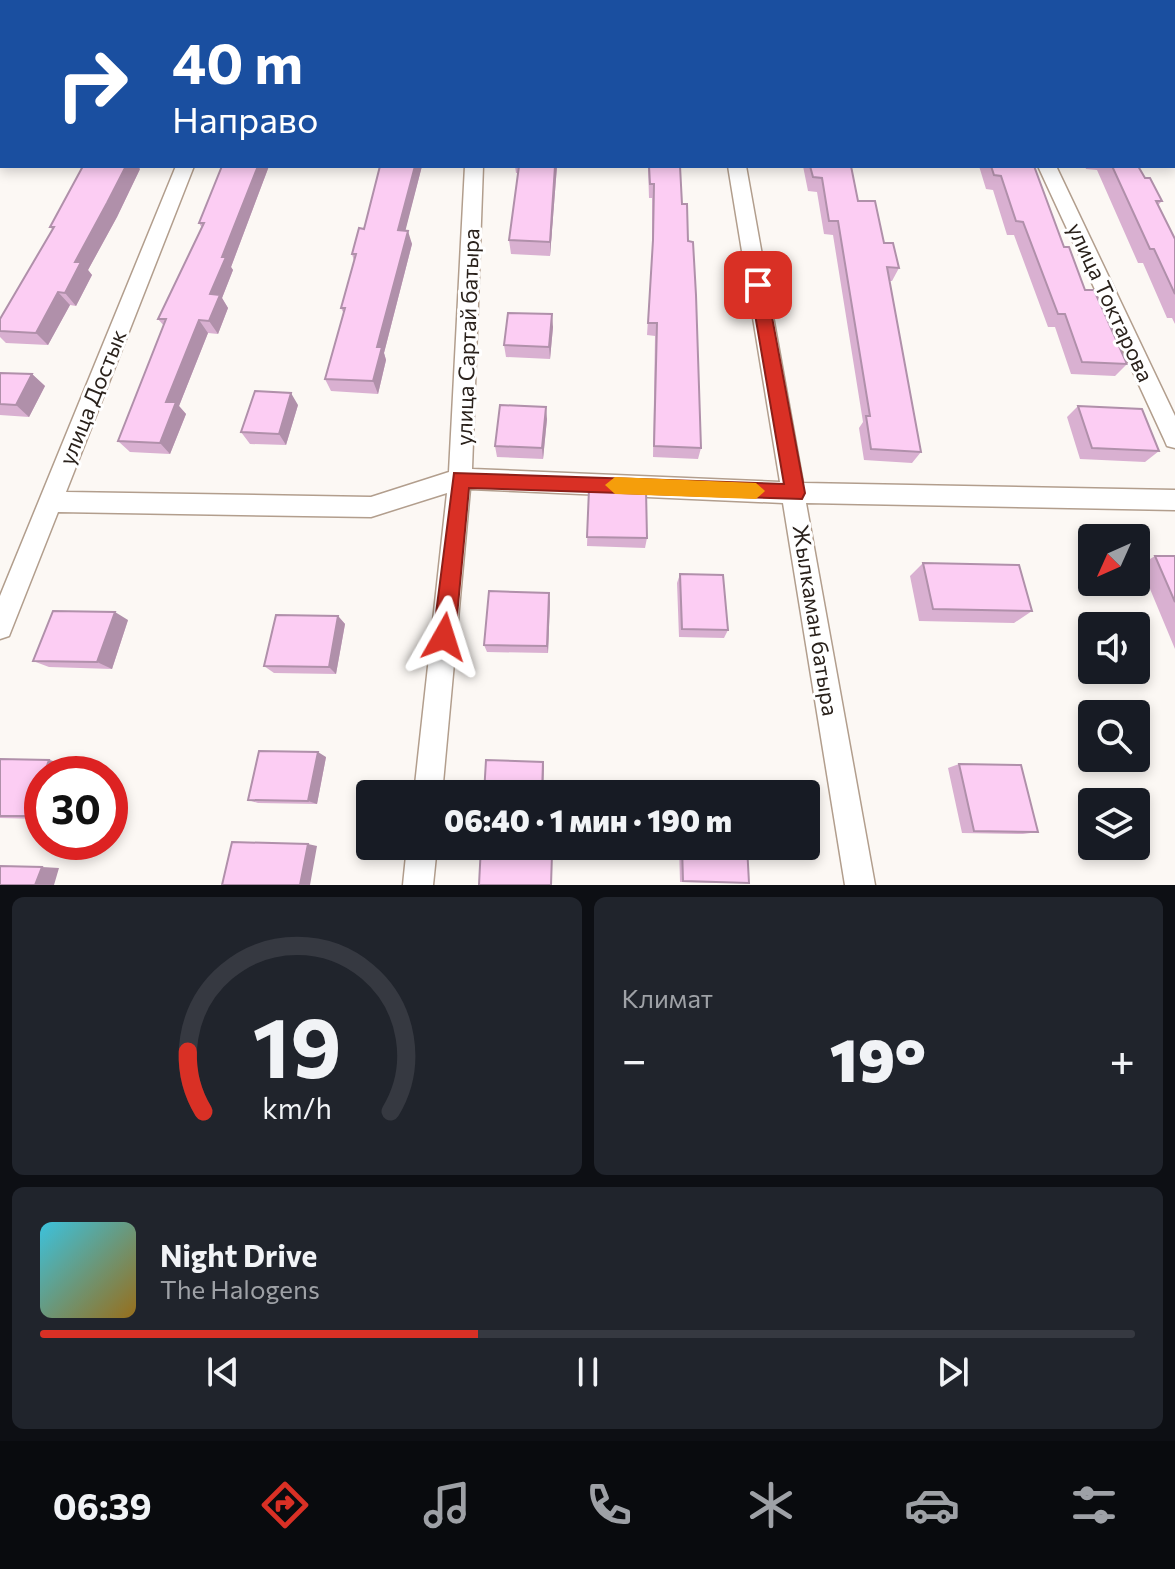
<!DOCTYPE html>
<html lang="ru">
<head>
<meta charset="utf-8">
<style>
	body { margin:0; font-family:Commissioner,sans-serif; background:#20242c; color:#f1f3f6; height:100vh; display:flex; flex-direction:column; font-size:30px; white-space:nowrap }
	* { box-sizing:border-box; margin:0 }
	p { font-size:26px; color:#9ea1a6 }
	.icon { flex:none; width:44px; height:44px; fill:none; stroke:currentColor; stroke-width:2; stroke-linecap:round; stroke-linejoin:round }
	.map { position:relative; height:885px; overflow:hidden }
	.panel { display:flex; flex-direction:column; gap:12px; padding:12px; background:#0d0f14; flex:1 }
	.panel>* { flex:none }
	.banner { position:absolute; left:0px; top:0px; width:1176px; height:168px; box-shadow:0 4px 12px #0003; background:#1a4fa0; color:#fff; overflow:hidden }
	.needle { width:52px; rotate:225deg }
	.tools { position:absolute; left:1078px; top:524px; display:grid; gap:16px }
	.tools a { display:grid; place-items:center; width:72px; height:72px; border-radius:8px; background:#171b24; box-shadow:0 4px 12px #0003; font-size:40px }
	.speed { position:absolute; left:24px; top:756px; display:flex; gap:16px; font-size:40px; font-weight:700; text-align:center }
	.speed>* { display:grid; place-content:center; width:104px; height:104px; border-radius:50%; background:#171b24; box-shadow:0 4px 12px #0003; line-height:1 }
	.speed .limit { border:12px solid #d22; background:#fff; color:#111 }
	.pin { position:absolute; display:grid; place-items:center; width:68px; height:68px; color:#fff; margin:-34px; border-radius:16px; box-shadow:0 4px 12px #0006 }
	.me { position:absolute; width:88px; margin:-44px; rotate:6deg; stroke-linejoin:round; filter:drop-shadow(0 0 6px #0008) }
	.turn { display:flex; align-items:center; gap:28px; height:168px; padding:0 40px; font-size:36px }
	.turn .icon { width:104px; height:104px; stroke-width:2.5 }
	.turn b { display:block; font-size:56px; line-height:68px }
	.big { font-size:60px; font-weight:800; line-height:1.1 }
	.panel .tile { flex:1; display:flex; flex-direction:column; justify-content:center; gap:12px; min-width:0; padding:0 28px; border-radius:12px; background:#20242c }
	.panel .dial { align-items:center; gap:0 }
	.dial svg { height:208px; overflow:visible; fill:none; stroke:#363941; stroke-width:7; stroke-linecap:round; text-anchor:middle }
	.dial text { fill:#f1f3f6; stroke:none }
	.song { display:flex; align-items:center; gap:24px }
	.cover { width:96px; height:96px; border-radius:12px; background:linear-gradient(135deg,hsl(190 70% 55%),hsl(40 70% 35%)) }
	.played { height:8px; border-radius:4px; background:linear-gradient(90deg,#d93025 40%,#363941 40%) }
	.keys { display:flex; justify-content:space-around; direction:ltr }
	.heat { display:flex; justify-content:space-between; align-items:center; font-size:44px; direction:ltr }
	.panel .tiles { flex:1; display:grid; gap:12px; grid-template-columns:1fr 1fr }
	.tile:last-child { grid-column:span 2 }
	.trip { position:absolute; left:356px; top:780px; width:464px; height:80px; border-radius:8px; background:#171b24; box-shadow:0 4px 12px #0003; font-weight:800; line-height:80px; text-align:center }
	.dock { display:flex; height:128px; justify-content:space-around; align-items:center; background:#090b0e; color:#9ea1a6 }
	.dock .icon { width:56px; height:56px }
	.dock .on { color:#d93025 }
	.dock b { font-size:36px; color:#f1f3f6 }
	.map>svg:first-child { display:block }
</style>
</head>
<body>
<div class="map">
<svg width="1175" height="885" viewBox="0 0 1175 885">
	<rect width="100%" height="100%" fill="#fcf8f4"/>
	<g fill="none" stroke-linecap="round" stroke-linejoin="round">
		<defs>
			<path id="minor" d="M701,0H715V2H701Z
				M962,0H976L977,2H963Z
				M176,166H194L66,492L371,497L449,472L465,166H483L472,469L780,482L728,166H746L803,483L1175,490V510L806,503L875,885H845L783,503L470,489L442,794H414L447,493L371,517L58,512L9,636L0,639V596Z
				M1038,166H1056L1175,416V448L1167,446L1164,439Z
				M407,846H437L433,885H403Z"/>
			<path id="tertiary" d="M0,0H571L572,2H2L0,7Z
				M1174,3H1175V13H1174Z"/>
		</defs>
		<use href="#minor" stroke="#b29e8d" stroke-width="3"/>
		<use href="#tertiary" stroke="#b29e8d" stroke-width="3"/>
		<use href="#minor" fill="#fff" fill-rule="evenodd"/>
		<use href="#tertiary" fill="#fff" fill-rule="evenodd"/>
	</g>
	<path fill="#d9b0d1" d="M1174,47H1175V88L1174,86Z
		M222,166H269L231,267L233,270L222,298L228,308L218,334L208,333L179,406L186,414L170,454L130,452L118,441L164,326L158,319L202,228L199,223Z
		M380,166H422L405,230L412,244L384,353L386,360L378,394L331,391L325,379L344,314L341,308L354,261L352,254L364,229Z
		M515,166H557L550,256L511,254L509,240L518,173H516Z
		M648,166H680L682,204L688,241L701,448L698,459L653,457L655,336L647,335L652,254V198H649Z
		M803,166H851L858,201L899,268L892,281H889L921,452L912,463L864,460L859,428L863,422L833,235L824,234L817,192L808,191Z
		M979,166H1034L1064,247L1085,290L1127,364L1115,376L1071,374L1055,327H1048L1014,235H1007L993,190L986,189Z
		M1085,166H1138L1145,178L1162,201L1158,205L1175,239V324L1172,318H1167L1143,263H1138L1097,170L1086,169Z
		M140,169L117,217L88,270L92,275L76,306L70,305L48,345L6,343L0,337V319L53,230L50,227Z
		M553,327L550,359L506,357L504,345Z
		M0,373L32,374L45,386L29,417L0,415Z
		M298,405L286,445L250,444L241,432Z
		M1078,406L1159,451L1145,462L1080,459L1067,417Z
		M547,419L543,459L497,457L495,446Z
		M589,489L647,538L645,548L587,546Z
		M1155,556H1175V649L1140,565Z
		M923,563L1032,611L1014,623L919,621L910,576Z
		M680,574L728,630L724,638L679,637L677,583Z
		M550,601L548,653L487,652L484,645Z
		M338,616L345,624L336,674L274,673L264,666Z
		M128,620L112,669L49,667L33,661Z
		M326,757L317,804L258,803L248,800Z
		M0,760H49L65,764L42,774V819L0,818Z
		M959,764L1038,832L1023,834L962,833L948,768Z
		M679,846H747L744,883L680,882Z"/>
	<path fill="#b090aa" d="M126,166H138L140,169L117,217L88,270L92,275L76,306L65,293L75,262Z
		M258,166H269L231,267L233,270L222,298L228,308L218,334L209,321L210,294L222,257Z
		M415,166H422L402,244L398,230Z
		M555,166H557L550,256V242Z
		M408,231L412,244L384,353L386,360L378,394L373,381L377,347Z
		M58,292L70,305L48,345L36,333Z
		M552,314L553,327L550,359L549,347Z
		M199,320L208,333L179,406L186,414L170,454L160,443L166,402Z
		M32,374L45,386L29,417L16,405Z
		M291,393L298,405L286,445L279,434Z
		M546,407L547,419L543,459L542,448Z
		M549,593L550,601L548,653L547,646Z
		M115,612L128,620L112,669L97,662Z
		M338,616L345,624L336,674L329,667Z
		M318,752L326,757L317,804L308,801Z
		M49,760L65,764L62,774H44Z
		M543,762L544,766L543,794H542Z
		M42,779V818L29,816Z
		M308,844L317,846L310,885H300Z
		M42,867L59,868L54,885H35Z"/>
	<path fill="#fccdf3" stroke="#b090aa" stroke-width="2" d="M83,166H126L107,203L75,262H81L65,293L58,292L36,333L0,331V319L54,227H50Z
		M222,166H258L222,257H226L210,294L220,295L209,321L199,320L166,402H176L160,443L118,441L166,319H158L204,223H199Z
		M380,166H415L398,230L408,231L377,347H382L373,381L325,379L345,308H341L356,254H352L359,228L364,229Z
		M519,166H555L550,242L509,240Z
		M649,166H680L682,204H687L688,241L693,242L696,295L701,448L654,446L657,323H648L653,240L654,184H650Z
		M810,166H851L858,201H875L884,243H893L899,268L887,267L921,452L871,449L866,416H870L838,221H829L822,178L813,177Z
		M991,166H1034L1064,247H1069L1085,290H1094L1127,364L1082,362L1065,314H1058L1023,222L1016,221L1001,176L994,175Z
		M1112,166H1138L1145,178H1150L1162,201H1156L1175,239V294L1154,249H1150Z
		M508,313L552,314L549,347L504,345Z
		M0,373L32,374L16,405L0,404Z
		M255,391L291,393L279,434L241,432Z
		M500,405L546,407L542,448L495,446Z
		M1078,406L1142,409L1159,451L1092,448Z
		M589,489L646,490L647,538L587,537Z
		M1155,556H1175V602Z
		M923,563L1019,565L1032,611L933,609Z
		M680,574L723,575L728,630L682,629Z
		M489,591L549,593L547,646L484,645Z
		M53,611L115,612L97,662L33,661Z
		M276,615L338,616L329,667L264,666Z
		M259,751L318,752L308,801L248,800Z
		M0,759L49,760L44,774H42V779L29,816H0Z
		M486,760L543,762L542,794H484Z
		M959,764L1021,765L1038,832L974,831Z
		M232,842L308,844L300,885H222Z
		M481,846H540L539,854H552L551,885H479Z
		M682,846H747L749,883L683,881Z
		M0,866L42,867L35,885H0Z"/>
	<path fill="#d93025" stroke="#8d1f18" stroke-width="2" d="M758,279L766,285L805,493L802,499L469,488L455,637L451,644L444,647L437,644L433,637L454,473L784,484L750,285Z"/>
	<path fill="#f59e0b" d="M615,477L756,483L765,491L756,499L615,494L605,485Z"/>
	<g text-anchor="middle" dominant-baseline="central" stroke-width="6" stroke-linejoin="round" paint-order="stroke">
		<g font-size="22" fill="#2a221c" stroke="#fff">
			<text transform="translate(1111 302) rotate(65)">улица Токтарова</text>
			<text transform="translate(467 337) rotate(-88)">улица Сартай батыра</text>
			<text transform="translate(92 397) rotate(-68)">улица Достык</text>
			<text transform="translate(816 620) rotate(81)">Жылкаман батыра</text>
		</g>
	</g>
</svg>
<div class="tools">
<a><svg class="needle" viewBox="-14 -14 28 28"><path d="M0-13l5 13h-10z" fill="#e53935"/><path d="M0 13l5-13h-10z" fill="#9ea1a6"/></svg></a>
<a><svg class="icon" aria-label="sound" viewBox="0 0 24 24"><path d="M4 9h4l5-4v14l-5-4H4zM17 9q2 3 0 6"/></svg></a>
<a><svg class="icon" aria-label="search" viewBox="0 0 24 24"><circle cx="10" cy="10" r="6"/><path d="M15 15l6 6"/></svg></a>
<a><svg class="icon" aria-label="layers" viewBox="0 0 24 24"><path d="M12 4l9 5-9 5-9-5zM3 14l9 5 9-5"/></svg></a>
</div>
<div class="speed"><div class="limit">30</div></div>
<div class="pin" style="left:758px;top:285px;background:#d93025"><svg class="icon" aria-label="arrive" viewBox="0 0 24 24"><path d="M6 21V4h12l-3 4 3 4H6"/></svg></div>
<svg class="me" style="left:444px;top:637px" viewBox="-20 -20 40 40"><path d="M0-17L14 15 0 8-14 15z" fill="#d93025" stroke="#fff" stroke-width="4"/></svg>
<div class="trip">06:40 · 1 мин · 190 m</div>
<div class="banner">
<div class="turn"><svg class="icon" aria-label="right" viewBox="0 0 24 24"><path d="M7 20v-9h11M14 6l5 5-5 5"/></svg><div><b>40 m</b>Направо</div></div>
</div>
</div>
<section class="panel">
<div class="tiles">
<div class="tile dial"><svg viewBox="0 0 100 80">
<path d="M14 69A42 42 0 1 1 86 69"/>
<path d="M14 69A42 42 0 0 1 8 46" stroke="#d93025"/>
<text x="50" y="56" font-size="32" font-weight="700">19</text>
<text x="50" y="72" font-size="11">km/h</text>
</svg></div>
<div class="tile"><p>Климат</p>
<div class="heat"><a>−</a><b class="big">19°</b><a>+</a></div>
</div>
<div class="tile">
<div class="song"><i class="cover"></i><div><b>Night Drive</b><p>The Halogens</p></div></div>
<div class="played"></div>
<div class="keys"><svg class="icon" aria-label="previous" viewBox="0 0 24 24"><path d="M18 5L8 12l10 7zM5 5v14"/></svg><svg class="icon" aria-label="pause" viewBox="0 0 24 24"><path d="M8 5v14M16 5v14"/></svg><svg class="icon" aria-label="next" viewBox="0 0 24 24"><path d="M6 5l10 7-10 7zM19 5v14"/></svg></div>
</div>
</div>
</section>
<nav class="dock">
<b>06:39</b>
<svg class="icon on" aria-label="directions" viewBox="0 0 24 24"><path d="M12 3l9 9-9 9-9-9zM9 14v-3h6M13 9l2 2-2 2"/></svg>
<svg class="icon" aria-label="music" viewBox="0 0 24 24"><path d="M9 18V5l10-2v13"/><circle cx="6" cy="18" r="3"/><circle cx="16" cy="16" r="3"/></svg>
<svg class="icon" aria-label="phone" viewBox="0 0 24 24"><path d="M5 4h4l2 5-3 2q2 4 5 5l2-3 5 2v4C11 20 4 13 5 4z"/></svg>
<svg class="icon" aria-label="climate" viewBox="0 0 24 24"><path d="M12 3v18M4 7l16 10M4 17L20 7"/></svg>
<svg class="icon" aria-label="car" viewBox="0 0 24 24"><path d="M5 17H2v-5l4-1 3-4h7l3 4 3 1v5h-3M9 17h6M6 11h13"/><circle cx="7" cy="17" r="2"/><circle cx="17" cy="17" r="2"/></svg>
<svg class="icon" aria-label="filters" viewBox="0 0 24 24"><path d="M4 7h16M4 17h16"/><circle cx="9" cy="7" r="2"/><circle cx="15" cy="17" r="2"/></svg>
</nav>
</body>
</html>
